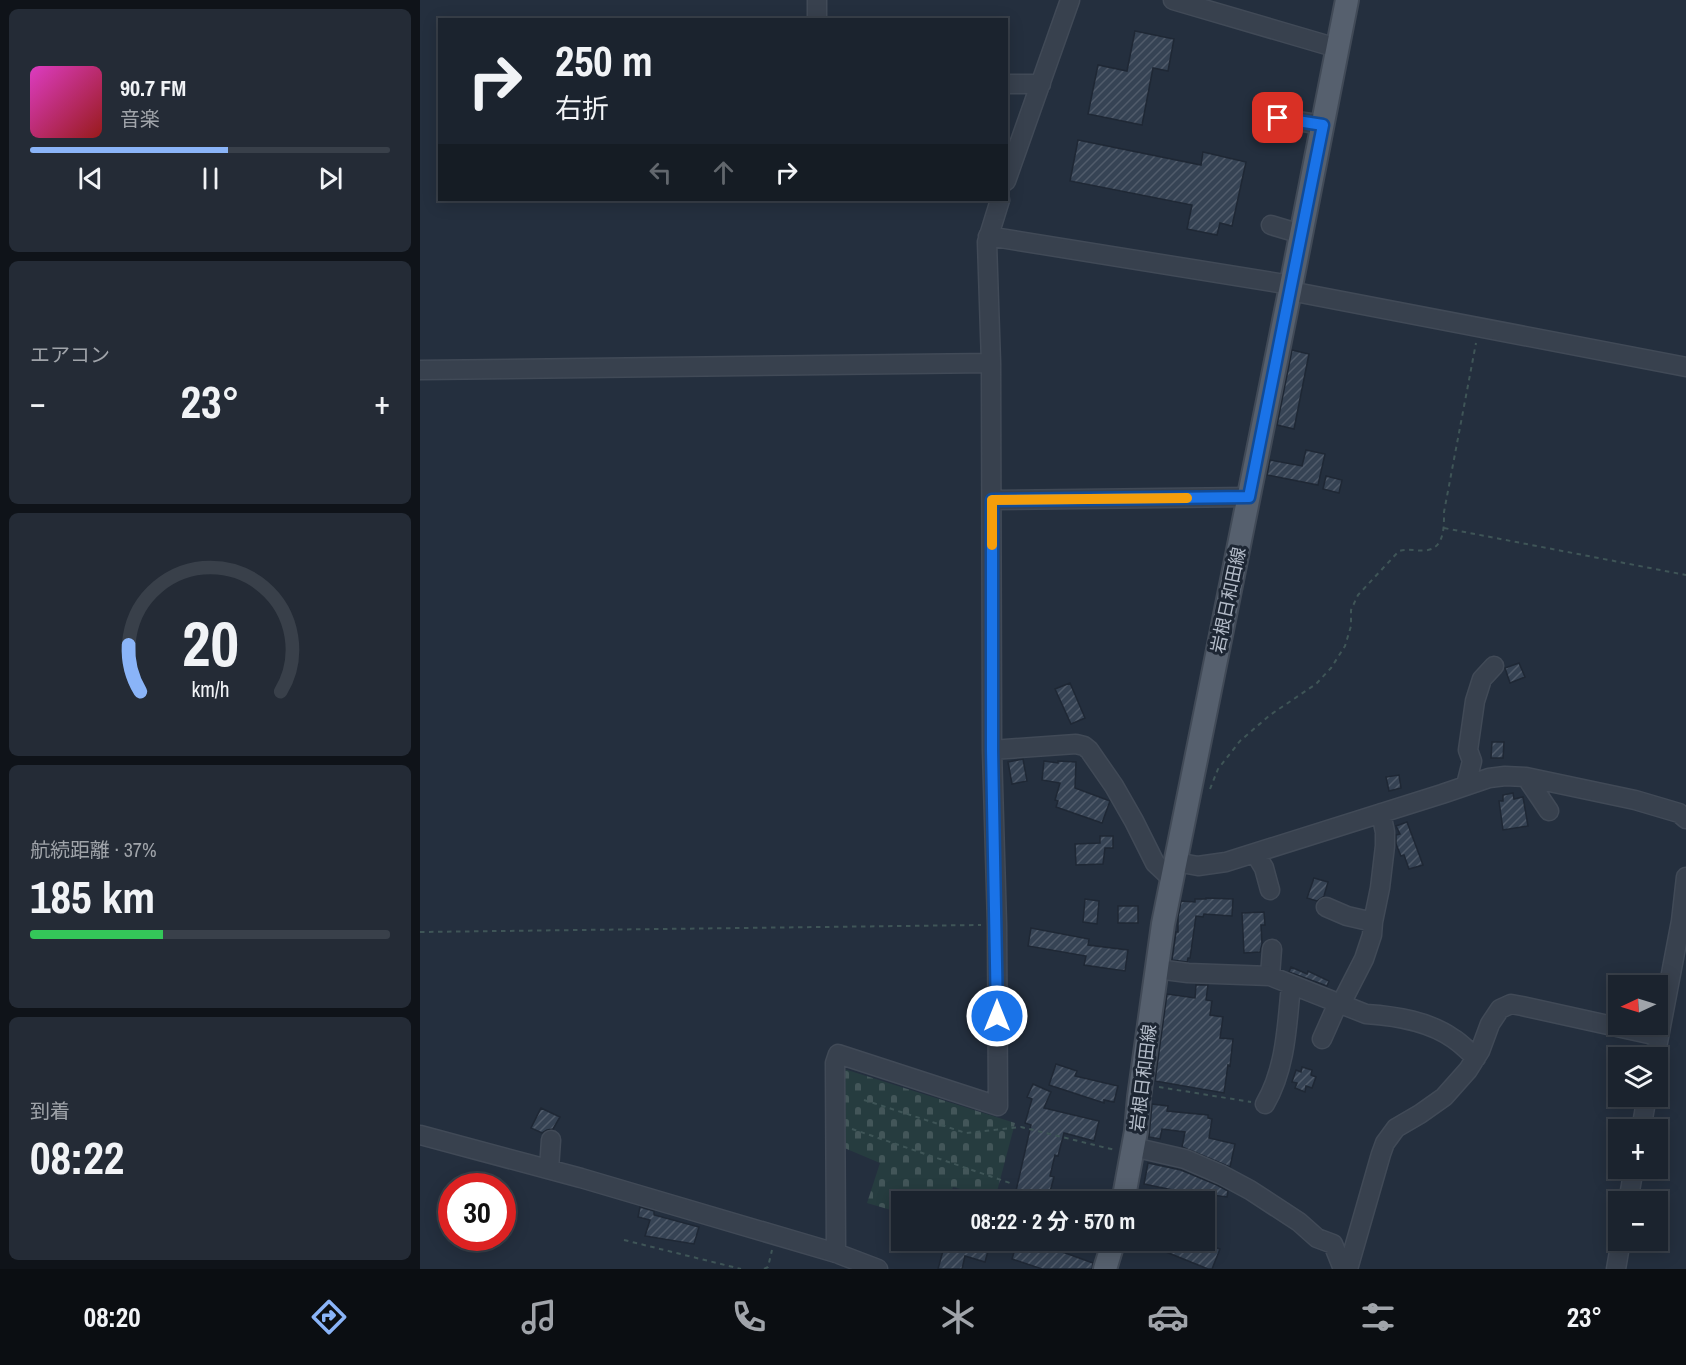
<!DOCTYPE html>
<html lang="ja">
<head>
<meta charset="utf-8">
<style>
	body { margin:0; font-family:"Archivo Narrow","Noto Sans JP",sans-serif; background:#242b36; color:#f1f3f6; height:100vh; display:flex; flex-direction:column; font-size:22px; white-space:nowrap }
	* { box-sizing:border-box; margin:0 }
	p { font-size:20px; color:#a0a4aa }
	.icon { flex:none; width:33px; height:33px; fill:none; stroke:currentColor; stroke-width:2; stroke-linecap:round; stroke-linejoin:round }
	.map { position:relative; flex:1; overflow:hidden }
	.side { display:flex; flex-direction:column; gap:9px; padding:9px; background:#0f1319; width:420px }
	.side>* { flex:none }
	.hud { position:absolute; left:18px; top:18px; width:570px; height:183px; border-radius:0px; box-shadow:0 3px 15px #0003,0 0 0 2px #39404a; background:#1b232e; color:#f1f3f6; overflow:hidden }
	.needle { width:39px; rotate:266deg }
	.fabs { position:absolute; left:1188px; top:975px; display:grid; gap:12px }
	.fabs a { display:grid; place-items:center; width:60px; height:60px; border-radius:0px; background:#1b232e; box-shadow:0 3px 15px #0003,0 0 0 2px #39404a; font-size:30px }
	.speed { position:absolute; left:18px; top:1173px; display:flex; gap:12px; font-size:30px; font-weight:700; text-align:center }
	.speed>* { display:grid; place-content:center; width:78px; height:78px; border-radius:50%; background:#1b232e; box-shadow:0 3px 15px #0003,0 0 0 2px #39404a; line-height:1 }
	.speed .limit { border:9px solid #d22; background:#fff; color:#111 }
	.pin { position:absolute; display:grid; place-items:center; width:51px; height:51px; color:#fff; margin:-26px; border-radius:12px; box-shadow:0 3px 9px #0006 }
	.me { position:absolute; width:66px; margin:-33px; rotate:0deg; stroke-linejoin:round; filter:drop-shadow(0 0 4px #0008) }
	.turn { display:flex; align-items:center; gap:21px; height:126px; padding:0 18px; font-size:27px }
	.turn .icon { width:78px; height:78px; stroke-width:2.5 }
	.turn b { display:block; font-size:42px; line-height:51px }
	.lanes { display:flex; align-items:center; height:57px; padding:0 18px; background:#0003; justify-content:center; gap:30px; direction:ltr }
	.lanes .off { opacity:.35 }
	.big { font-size:45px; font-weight:700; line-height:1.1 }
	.side .tile { flex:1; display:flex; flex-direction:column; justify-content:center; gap:9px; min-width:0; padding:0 21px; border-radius:9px; background:#242b36 }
	.side .dial { align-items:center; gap:0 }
	.dial svg { height:156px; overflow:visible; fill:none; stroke:#39404a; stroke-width:7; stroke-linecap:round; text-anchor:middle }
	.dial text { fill:#f1f3f6; stroke:none }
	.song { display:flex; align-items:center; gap:18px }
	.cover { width:72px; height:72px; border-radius:9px; background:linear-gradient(135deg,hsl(310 70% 55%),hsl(0 70% 35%)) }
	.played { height:6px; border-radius:3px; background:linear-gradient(90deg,#8ab4f8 55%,#39404a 55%) }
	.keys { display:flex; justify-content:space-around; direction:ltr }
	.heat { display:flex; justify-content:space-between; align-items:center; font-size:33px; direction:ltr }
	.charge { height:9px; border-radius:4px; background:linear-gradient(90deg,#34c759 37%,#39404a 0) }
	.trip { position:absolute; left:471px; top:1191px; width:324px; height:60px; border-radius:0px; background:#1b232e; box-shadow:0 3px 15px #0003,0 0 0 2px #39404a; font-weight:700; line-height:60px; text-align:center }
	.tabs { display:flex; height:96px; justify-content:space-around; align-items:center; background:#0b0e12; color:#a0a4aa }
	.tabs .icon { width:42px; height:42px }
	.tabs .active { color:#8ab4f8 }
	.tabs b { font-size:27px; color:#f1f3f6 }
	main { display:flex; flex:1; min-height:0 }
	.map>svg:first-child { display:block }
</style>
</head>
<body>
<main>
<section class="side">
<div class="tile">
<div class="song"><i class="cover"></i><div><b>90.7 FM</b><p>音楽</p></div></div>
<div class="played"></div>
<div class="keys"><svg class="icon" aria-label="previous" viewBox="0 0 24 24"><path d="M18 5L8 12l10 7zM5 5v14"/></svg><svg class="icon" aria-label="pause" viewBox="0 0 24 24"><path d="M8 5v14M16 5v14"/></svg><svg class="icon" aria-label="next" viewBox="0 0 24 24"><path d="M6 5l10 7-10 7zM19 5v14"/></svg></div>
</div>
<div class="tile"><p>エアコン</p>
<div class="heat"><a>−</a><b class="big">23°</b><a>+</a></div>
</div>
<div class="tile dial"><svg viewBox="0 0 100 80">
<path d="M14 69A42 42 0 1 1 86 69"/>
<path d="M14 69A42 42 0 0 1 8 45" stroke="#8ab4f8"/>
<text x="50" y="56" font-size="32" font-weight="700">20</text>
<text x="50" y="72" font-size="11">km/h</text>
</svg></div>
<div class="tile"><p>航続距離 · 37%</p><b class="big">185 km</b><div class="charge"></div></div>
<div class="tile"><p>到着</p><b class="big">08:22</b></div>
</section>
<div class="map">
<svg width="1266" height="1269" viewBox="0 0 1266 1269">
	<defs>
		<pattern id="cemetery-stones" width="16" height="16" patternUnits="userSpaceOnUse" patternTransform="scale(1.5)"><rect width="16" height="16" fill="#263c3f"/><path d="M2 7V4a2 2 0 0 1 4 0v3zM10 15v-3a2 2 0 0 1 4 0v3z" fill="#435659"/></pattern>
		<pattern id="building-hatch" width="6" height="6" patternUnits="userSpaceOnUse" patternTransform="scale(1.5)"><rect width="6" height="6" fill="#364354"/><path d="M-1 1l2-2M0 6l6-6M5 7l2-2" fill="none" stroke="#515c6b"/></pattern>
	</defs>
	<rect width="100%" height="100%" fill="#242f3e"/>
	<path fill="url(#cemetery-stones)" d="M421,1068L595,1123L575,1199L533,1187L528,1201L482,1202L481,1213L447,1203L460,1163L422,1147Z"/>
	<path fill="url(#building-hatch)" stroke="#1f2835" stroke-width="1.5" d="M715,31L754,39L748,71L733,68L722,125L668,114L678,65L707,71Z
		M658,140L781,165L783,152L826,162L812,226L800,223L797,235L767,229L772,205L650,181Z
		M872,350L889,354L874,429L857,425Z
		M886,450L905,454L898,485L847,475L850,460L882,466Z
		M906,476L922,480L919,493L903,489Z
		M1099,663L1105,677L1090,683L1085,668Z
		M650,683L665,718L651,724L635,689Z
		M1072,742H1084L1083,758H1071Z
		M603,759L607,781L592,784L588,762Z
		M624,761L638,763V761L656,762L655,788L690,801L682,823L636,807L638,801L635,800L640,783L622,780Z
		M979,775L981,788L969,791L966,777Z
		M1093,793L1094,799L1103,797L1108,826L1083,830L1079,801H1083V795Z
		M987,822L1003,865L989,869L984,855L981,856L976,844V835L980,834L976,826Z
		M680,836H693V848H685L683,864L656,865L655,844L680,843Z
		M894,878L908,882L904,896L897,901L887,898Z
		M786,898L813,899L812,916L784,914L783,917L776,916L770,958H768L767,962L752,960L756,932H758V917L761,901L775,902V899H786Z
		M665,899L679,901L677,924L663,922Z
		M698,906H718V923H698Z
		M844,912L845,925H841L842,944L840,952L824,953L822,913Z
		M611,928L669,939L668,945L708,950L705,971L664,965L666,956L608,946Z
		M871,967L887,974L888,971L909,981L907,986L869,972Z
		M776,985H788L786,1000L792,1001L790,1015L803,1017L800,1038L813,1039L810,1066L808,1065L804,1093L735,1081L747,994L775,998Z
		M636,1064L657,1071L655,1076L698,1086L694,1102L684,1100V1103L629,1085Z
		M882,1067L892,1070L891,1075L896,1077L892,1088L886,1086L885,1092L875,1088L877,1083L872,1082L876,1070L881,1072Z
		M613,1084L631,1092L624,1108L679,1121L674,1141L644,1133L638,1156L635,1155L630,1176L634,1177L628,1199L596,1191L611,1125L605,1123L612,1099L607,1097Z
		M732,1104L748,1106L747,1111L788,1115V1118L792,1119L789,1138L815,1144L810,1167L762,1147L765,1132L742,1129L740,1139L729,1137Z
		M121,1108L140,1117L133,1129L127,1130L122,1133L111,1128Z
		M728,1163L761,1170L797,1185L808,1191L807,1197L785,1194L782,1202H770L772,1194L724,1184Z
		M220,1207L234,1211V1215L279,1227L274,1244L225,1236L230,1220L218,1217Z
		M526,1240H547L545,1245L568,1251L565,1262L545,1256L542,1269H518Z
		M615,1240H634L640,1243L637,1250L673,1263L672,1269H622L592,1259L597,1242L612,1247Z
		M785,1240L784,1244L800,1249L792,1269H788L719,1241Z"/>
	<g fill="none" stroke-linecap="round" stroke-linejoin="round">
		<defs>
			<path id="minor" d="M397,0V20
				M753,0L917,48
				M586,84H621
				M858,118L903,125
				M586,181L650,0
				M851,225L881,234
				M568,236L871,285
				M870,291L1266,367
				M0,370L571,363
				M572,500L829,497
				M572,750L656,744L664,746L669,750L694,786L714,821L735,863L752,879
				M1106,777L1129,811
				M1046,785L1052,761L1048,750L1055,701L1062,679L1074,666
				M835,853L844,868L850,890
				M756,862L778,866L806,862L1022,794L1069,778L1085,776L1106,777L1215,800L1259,813L1266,819
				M906,907L927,916L953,922
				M737,969L768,973L850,976L946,1014C976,1016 1009,1021 1034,1039C1042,1044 1049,1052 1056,1058
				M850,976L852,949
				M902,1039L918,1003L924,998L944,959L952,935L953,922L960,888L965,846V832L961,813
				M1235,1058L1261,921L1266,877
				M845,1104C866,1068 867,1025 871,985
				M1221,1130L1227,1096
				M0,1135L161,1178L416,1253L458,1269
				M713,1147L765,1159L802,1175L830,1190L879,1222L897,1238L913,1244L923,1269
				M129,1169L131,1140
				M1208,1202L1214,1168
				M416,1253L415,1063L418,1054L578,1106L577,925L572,750L571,363L567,242L580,200
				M928,1269L961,1154L965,1143L976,1128L1000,1114L1024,1097L1048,1070L1060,1051L1070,1024L1080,1009L1091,1004L1102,1006L1238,1036
				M1196,1269L1201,1240"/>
			<path id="major" d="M703,1202L716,1131L719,1097L743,924L870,291L927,0
				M685,1269L694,1240"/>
		</defs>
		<use href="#minor" stroke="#414a57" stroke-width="21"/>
		<use href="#major" stroke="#414a57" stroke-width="26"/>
		<path stroke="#3f5557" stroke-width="2" stroke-dasharray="4.5 4.5" stroke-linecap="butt" d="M1024,528L1266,575
			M790,789L798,769L820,741L850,715L896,684L911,668L925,646L931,626V610L938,595L979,551C990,548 999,552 1008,550C1025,547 1024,524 1024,512L1056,343
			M0,932L561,925
			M739,1087L831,1102
			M444,1100L546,1133L601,1127L695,1150
			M432,1129L593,1184
			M204,1240L321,1269
			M344,1269L348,1267L352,1250"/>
		<use href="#minor" stroke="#38414e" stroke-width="18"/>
		<use href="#major" stroke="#56606e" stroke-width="22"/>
	</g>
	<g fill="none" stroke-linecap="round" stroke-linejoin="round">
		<defs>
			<path id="route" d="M577,1016L572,750V500L829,497L903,125L858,118"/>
		</defs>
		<use href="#route" stroke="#114b97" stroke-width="15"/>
		<use href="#route" stroke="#1a73e8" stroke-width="10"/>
		<path stroke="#f59e0b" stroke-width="10" d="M572,545V500L767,498"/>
	</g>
	<g text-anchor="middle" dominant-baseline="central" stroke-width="6" stroke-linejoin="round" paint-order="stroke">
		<g font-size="18" fill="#b4bcc9" stroke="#1d2633">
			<text transform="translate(808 600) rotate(-78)">岩根日和田線</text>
			<text transform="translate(723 1078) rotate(-83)">岩根日和田線</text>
		</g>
	</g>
</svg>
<div class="fabs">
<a><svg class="needle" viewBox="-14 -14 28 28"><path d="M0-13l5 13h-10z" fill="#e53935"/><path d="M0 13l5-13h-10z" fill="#a0a4aa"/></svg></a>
<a><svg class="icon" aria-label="layers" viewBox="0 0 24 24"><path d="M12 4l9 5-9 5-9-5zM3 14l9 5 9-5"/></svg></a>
<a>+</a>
<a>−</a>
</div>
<div class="speed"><div class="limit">30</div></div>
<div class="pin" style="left:858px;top:118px;background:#d93025"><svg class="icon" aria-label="arrive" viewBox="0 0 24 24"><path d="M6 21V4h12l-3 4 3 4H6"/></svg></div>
<svg class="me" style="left:577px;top:1016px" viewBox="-20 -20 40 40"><circle r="17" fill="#1a73e8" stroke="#fff" stroke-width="3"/><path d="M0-11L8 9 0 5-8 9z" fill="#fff"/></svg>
<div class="trip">08:22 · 2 分 · 570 m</div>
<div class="hud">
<div class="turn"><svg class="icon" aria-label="right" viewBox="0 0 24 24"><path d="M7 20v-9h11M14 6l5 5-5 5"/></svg><div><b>250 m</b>右折</div></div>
<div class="lanes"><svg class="icon off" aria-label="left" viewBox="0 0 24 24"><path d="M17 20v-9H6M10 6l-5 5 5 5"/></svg><svg class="icon off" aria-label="ahead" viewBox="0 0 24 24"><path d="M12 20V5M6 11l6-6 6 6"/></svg><svg class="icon" aria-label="right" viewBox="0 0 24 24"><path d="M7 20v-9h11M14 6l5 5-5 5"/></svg></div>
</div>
</div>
</main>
<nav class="tabs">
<b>08:20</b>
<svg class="icon active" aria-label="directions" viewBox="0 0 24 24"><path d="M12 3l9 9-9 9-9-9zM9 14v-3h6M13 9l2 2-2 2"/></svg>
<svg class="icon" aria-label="music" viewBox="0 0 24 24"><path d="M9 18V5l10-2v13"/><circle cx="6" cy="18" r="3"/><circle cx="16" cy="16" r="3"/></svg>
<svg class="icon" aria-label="phone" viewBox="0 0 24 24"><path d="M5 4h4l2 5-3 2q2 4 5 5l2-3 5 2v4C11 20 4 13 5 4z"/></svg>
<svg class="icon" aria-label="climate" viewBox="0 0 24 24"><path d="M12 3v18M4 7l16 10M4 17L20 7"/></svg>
<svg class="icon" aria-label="car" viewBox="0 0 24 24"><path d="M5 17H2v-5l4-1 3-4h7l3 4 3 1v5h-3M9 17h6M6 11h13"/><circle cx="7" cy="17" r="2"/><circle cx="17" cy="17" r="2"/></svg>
<svg class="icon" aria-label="filters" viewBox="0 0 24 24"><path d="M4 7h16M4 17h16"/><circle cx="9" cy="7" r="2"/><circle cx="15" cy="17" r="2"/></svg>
<b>23°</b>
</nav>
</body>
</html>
